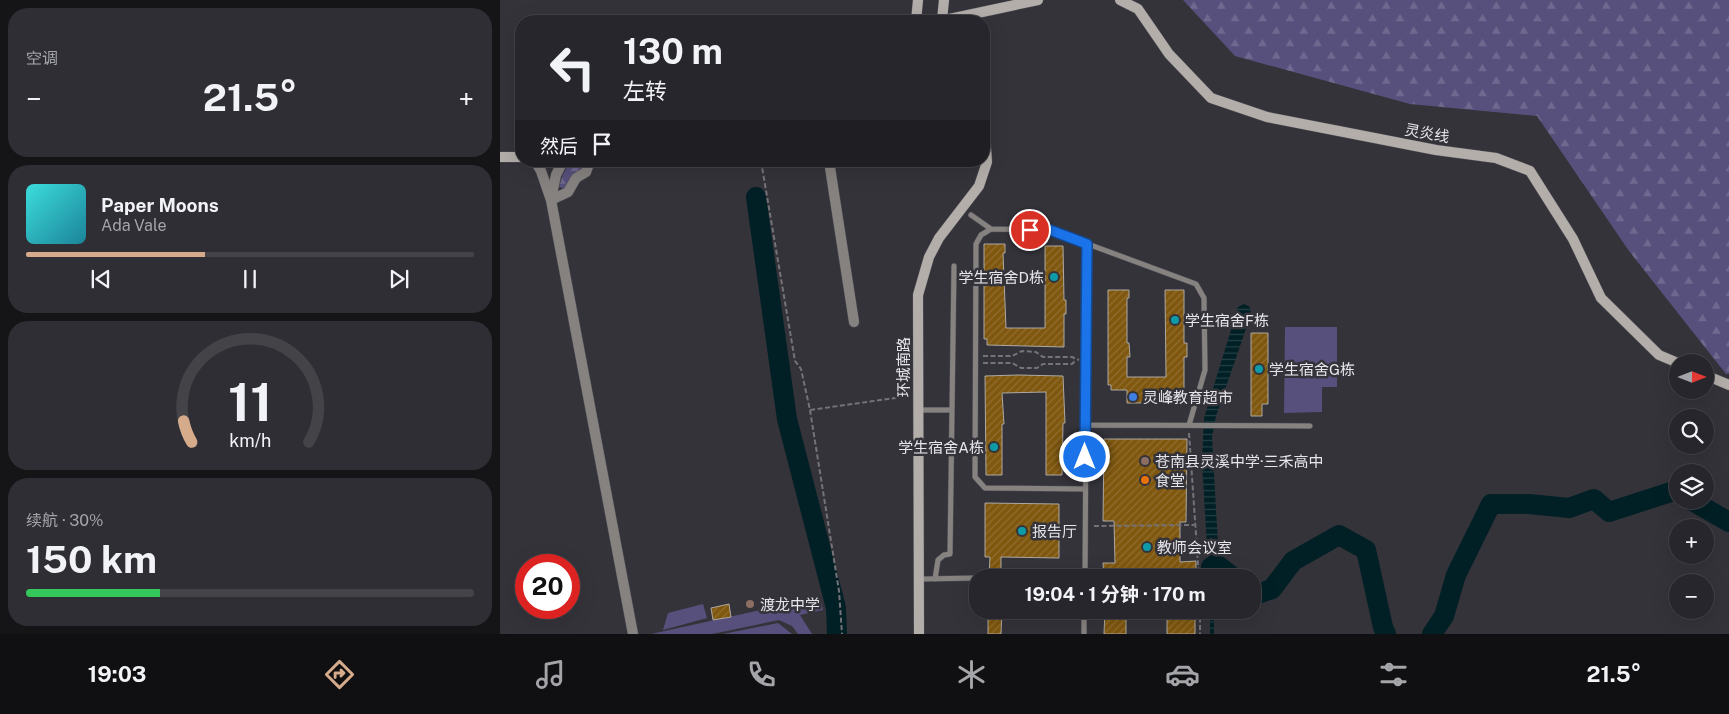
<!DOCTYPE html>
<html lang="zh">
<head>
<meta charset="utf-8">
<style>
	body { margin:0; font-family:"Public Sans","Noto Sans SC",sans-serif; background:#2f2e34; color:#f1f3f6; height:100vh; display:flex; flex-direction:column; font-size:19px; white-space:nowrap }
	* { box-sizing:border-box; margin:0 }
	p { font-size:16px; color:#a4a5a9 }
	.icon { flex:none; width:28px; height:28px; fill:none; stroke:currentColor; stroke-width:2; stroke-linecap:round; stroke-linejoin:round }
	.map { position:relative; flex:1; overflow:hidden }
	.panel { display:flex; flex-direction:column; gap:8px; padding:8px; background:#151518; width:500px }
	.panel>* { flex:none }
	.banner { position:absolute; left:15px; top:15px; width:475px; height:152px; border-radius:20px; box-shadow:0 5px 20px #0002,0 0 0 1px #434348; background:#27262c; color:#f1f3f6; overflow:hidden }
	.needle { width:32px; rotate:90deg }
	.fabs { position:absolute; left:1169px; top:354px; display:grid; gap:10px }
	.fabs a { display:grid; place-items:center; width:45px; height:45px; border-radius:50%; background:#27262c; box-shadow:0 5px 20px #0002,0 0 0 1px #434348; font-size:25px }
	.speed { position:absolute; left:15px; top:554px; display:flex; gap:10px; font-size:25px; font-weight:700; text-align:center }
	.speed>* { display:grid; place-content:center; width:65px; height:65px; border-radius:50%; background:#27262c; box-shadow:0 5px 20px #0002,0 0 0 1px #434348; line-height:1 }
	.speed .limit { border:8px solid #d22; background:#fff; color:#111 }
	.pin { position:absolute; display:grid; place-items:center; width:42px; height:42px; color:#fff; margin:-21px; border:2px solid #fff; border-radius:50%; box-shadow:0 1px 5px #0007 }
	.me { position:absolute; width:55px; margin:-28px; rotate:0deg; stroke-linejoin:round; filter:drop-shadow(0 0 4px #0008) }
	.turn { display:flex; align-items:center; gap:18px; height:105px; padding:0 25px; font-size:22px }
	.turn .icon { width:65px; height:65px; stroke-width:2.5 }
	.turn b { display:block; font-size:35px; line-height:42px }
	.then { display:flex; align-items:center; height:48px; padding:0 25px; background:#0003; gap:10px; font-size:19px }
	.big { font-size:38px; font-weight:700; line-height:1.1 }
	.panel .card { flex:1; display:flex; flex-direction:column; justify-content:center; gap:8px; min-width:0; padding:0 18px; border-radius:20px; background:#2f2e34 }
	.panel .dial { align-items:center; gap:0 }
	.dial svg { height:130px; overflow:visible; fill:none; stroke:#434348; stroke-width:7; stroke-linecap:round; text-anchor:middle }
	.dial text { fill:#f1f3f6; stroke:none }
	.song { display:flex; align-items:center; gap:15px }
	.cover { width:60px; height:60px; border-radius:8px; background:linear-gradient(135deg,hsl(180 70% 55%),hsl(190 70% 35%)) }
	.played { height:5px; border-radius:2px; background:linear-gradient(90deg,#d6ab8b 40%,#434348 40%) }
	.keys { display:flex; justify-content:space-around; direction:ltr }
	.heat { display:flex; justify-content:space-between; align-items:center; font-size:28px; direction:ltr }
	.charge { height:8px; border-radius:4px; background:linear-gradient(90deg,#34c759 30%,#434348 0) }
	.trip { position:absolute; left:469px; top:569px; width:292px; height:50px; border-radius:20px; background:#27262c; box-shadow:0 5px 20px #0002,0 0 0 1px #434348; font-weight:700; line-height:50px; text-align:center }
	.tab-bar { display:flex; height:80px; justify-content:space-around; align-items:center; background:#100f12; color:#a4a5a9 }
	.tab-bar .icon { width:35px; height:35px }
	.tab-bar .current { color:#d6ab8b }
	.tab-bar b { font-size:22px; color:#f1f3f6 }
	main { display:flex; flex:1; min-height:0 }
	.map>svg:first-child { display:block }
</style>
</head>
<body>
<main>
<section class="panel">
<div class="card"><p>空调</p>
<div class="heat"><a>−</a><b class="big">21.5°</b><a>+</a></div>
</div>
<div class="card">
<div class="song"><i class="cover"></i><div><b>Paper Moons</b><p>Ada Vale</p></div></div>
<div class="played"></div>
<div class="keys"><svg class="icon" aria-label="previous" viewBox="0 0 24 24"><path d="M18 5L8 12l10 7zM5 5v14"/></svg><svg class="icon" aria-label="pause" viewBox="0 0 24 24"><path d="M8 5v14M16 5v14"/></svg><svg class="icon" aria-label="next" viewBox="0 0 24 24"><path d="M6 5l10 7-10 7zM19 5v14"/></svg></div>
</div>
<div class="card dial"><svg viewBox="0 0 100 80">
<path d="M14 69A42 42 0 1 1 86 69"/>
<path d="M14 69A42 42 0 0 1 9 56" stroke="#d6ab8b"/>
<text x="50" y="56" font-size="32" font-weight="700">11</text>
<text x="50" y="72" font-size="11">km/h</text>
</svg></div>
<div class="card"><p>续航 · 30%</p><b class="big">150 km</b><div class="charge"></div></div>
</section>
<div class="map">
<svg width="1229" height="634" viewBox="0 0 1229 634">
	<defs>
		<pattern id="forest-firs" width="22" height="20" patternUnits="userSpaceOnUse" patternTransform="scale(1.25)"><rect width="22" height="20" fill="#57507d"/><path d="M5 1l3.5 6h-7zM16 11l3.5 6h-7z" fill="#6f6990"/></pattern>
		<pattern id="water-rules" width="6" height="5" patternUnits="userSpaceOnUse" patternTransform="scale(1.25)"><rect width="6" height="5" fill="#002025"/><path d="M0 2.5h6" fill="none" stroke="#254045"/></pattern>
		<pattern id="building-hatch" width="6" height="6" patternUnits="userSpaceOnUse" patternTransform="scale(1.25)"><rect width="6" height="6" fill="#7f570e"/><path d="M-1 1l2-2M0 6l6-6M5 7l2-2" fill="none" stroke="#916f31"/></pattern>
	</defs>
	<rect width="100%" height="100%" fill="#34333a"/>
	<path fill="url(#forest-firs)" d="M683,0H1229V374H1226L1129,251L1037,116L910,104L735,56Z
		M86,161V167L65,189L59,187L63,174L70,162Z"/>
	<path fill="#57507d" d="M785,327H837V387H822V412L784,413Z
		M320,597L323,610L300,615L312,634H298L292,626L279,620L212,634H151Z
		M203,604L207,618L163,630L168,613Z
		M278,623L292,634H223Z"/>
	<path fill="url(#water-rules)" d="M744,304L750,307L751,314L716,416L712,437L718,545L715,562V577L709,578L702,463L704,418L738,307Z
		M710,610H714V634H710Z"/>
	<g fill="none" stroke-linecap="round" stroke-linejoin="round">
		<path stroke="#002025" stroke-width="20" d="M256,197L287,419L336,608L337,634
			M1191,500L1229,522
			M712,578L711,567L719,566L734,578
			M752,596L772,589L793,561L839,535L866,550L883,627L886,634
			M932,634L944,616L956,575L991,504H1029L1069,508L1094,499L1109,512L1174,491L1178,492"/>
	</g>
	<path fill="url(#building-hatch)" stroke="#aea9a2" d="M484,244H505V253H503L506,328H545V246H563L564,300H566V314H564V347L487,345V339H484Z
		M608,290H629V298H627V343H629L630,357H627V377H666L665,290H684V343H687V357H684V390H676V401H670V403H627V390H611V385H608Z
		M751,333H768V404H762V416H751Z
		M518,375L563,376L565,423H563L562,475H546V392L502,393L504,424H502V475H486L485,376Z
		M604,439H687L686,522H680V562L696,561V578H604L603,563H615L614,521H603Z
		M485,503L559,504V558L501,557V575H489L490,557H485Z
		M229,604L231,617L213,620L211,608Z
		M488,610H502L501,634H488Z
		M605,610H626V634H604Z
		M667,610H695V634H667Z"/>
	<g fill="none" stroke-linecap="round" stroke-linejoin="round">
		<defs>
			<path id="lane" d="M471,215L491,229L550,230L696,284L704,298L705,370L689,425
				M491,229L481,235L476,244L475,477L485,488L585,489
				M419,410H451
				M586,425L587,243
				M575,578L585,577
				M585,578L586,425L810,426
				M419,579L478,578
				M435,579L438,560L444,555L450,554L454,266
				M584,634V610"/>
			<path id="street" d="M35,161L41,171L51,200L133,634
				M329,161L354,322
				M51,199L56,175L63,161
				M51,200L68,192L76,178L86,172L90,161"/>
			<path id="secondary" d="M620,0L638,9L669,54L711,98L767,117L936,150L996,158L1030,171L1073,239L1101,298L1159,355L1178,363
				M442,20L444,0
				M416,21L418,0
				M440,21L538,0
				M0,157H21
				M1205,375L1229,385
				M419,634L418,295L429,257L439,238L479,186L487,162L484,119"/>
		</defs>
		<use href="#lane" stroke="#504f56" stroke-width="6"/>
		<use href="#street" stroke="#504f56" stroke-width="11"/>
		<use href="#secondary" stroke="#504f56" stroke-width="11"/>
		<path stroke="#747379" stroke-width="2" stroke-dasharray="5 2.5" stroke-linecap="butt" d="M261,161L295,361L301,369L310,410L409,396
			M483,356H512L522,351L536,352L543,357H572L579,360
			M483,363H512L521,368H537L543,364H572L576,360
			M310,410L339,591L342,634
			M689,433L699,578
			M594,526L694,525
			M700,610V634"/>
		<use href="#lane" stroke="#858280" stroke-width="5"/>
		<use href="#street" stroke="#858280" stroke-width="10"/>
		<use href="#secondary" stroke="#b3aeaa" stroke-width="10"/>
	</g>
	<g fill="none" stroke-linecap="round" stroke-linejoin="round">
		<defs>
			<path id="route" d="M530,230H550L587,244L585,457"/>
		</defs>
		<use href="#route" stroke="#114b97" stroke-width="12"/>
		<use href="#route" stroke="#1a73e8" stroke-width="9"/>
	</g>
	<g fill="#0f9aa8" stroke="#34333a" stroke-width="2">
		<circle cx="554" cy="277" r="5"/>
		<circle cx="675" cy="320" r="5"/>
		<circle cx="759" cy="369" r="5"/>
		<circle cx="494" cy="447" r="5"/>
		<circle cx="522" cy="531" r="5"/>
		<circle cx="647" cy="547" r="5"/>
	</g>
	<circle fill="#3f7fe0" stroke="#34333a" stroke-width="2" cx="633" cy="397" r="5"/>
	<g fill="#8d6e63" stroke="#34333a" stroke-width="2">
		<circle cx="645" cy="461" r="5"/>
		<circle cx="250" cy="604" r="5"/>
	</g>
	<circle fill="#e8710a" stroke="#34333a" stroke-width="2" cx="645" cy="480" r="5"/>
	<g text-anchor="middle" dominant-baseline="central" stroke-width="5" stroke-linejoin="round" paint-order="stroke">
		<g font-size="15" fill="#e6e5ea" stroke="#34333a">
			<text transform="translate(927 133) rotate(10)">灵炎线</text>
			<text transform="translate(403 367) rotate(-90)">环城南路</text>
		</g>
		<g font-size="15" fill="#e6e5ea" stroke="#34333a" text-anchor="start">
			<text x="544" y="277" text-anchor="end">学生宿舍D栋</text>
			<text x="685" y="320">学生宿舍F栋</text>
			<text x="769" y="369">学生宿舍G栋</text>
			<text x="643" y="397">灵峰教育超市</text>
			<text x="484" y="447" text-anchor="end">学生宿舍A栋</text>
			<text x="655" y="461">苍南县灵溪中学·三禾高中</text>
			<text x="655" y="480">食堂</text>
			<text x="532" y="531">报告厅</text>
			<text x="657" y="547">教师会议室</text>
			<text x="260" y="604">渡龙中学</text>
		</g>
	</g>
</svg>
<div class="fabs">
<a><svg class="needle" viewBox="-14 -14 28 28"><path d="M0-13l5 13h-10z" fill="#e53935"/><path d="M0 13l5-13h-10z" fill="#a4a5a9"/></svg></a>
<a><svg class="icon" aria-label="search" viewBox="0 0 24 24"><circle cx="10" cy="10" r="6"/><path d="M15 15l6 6"/></svg></a>
<a><svg class="icon" aria-label="layers" viewBox="0 0 24 24"><path d="M12 4l9 5-9 5-9-5zM3 14l9 5 9-5"/></svg></a>
<a>+</a>
<a>−</a>
</div>
<div class="speed"><div class="limit">20</div></div>
<div class="pin" style="left:530px;top:230px;background:#d93025"><svg class="icon" aria-label="arrive" viewBox="0 0 24 24"><path d="M6 21V4h12l-3 4 3 4H6"/></svg></div>
<svg class="me" style="left:585px;top:457px" viewBox="-20 -20 40 40"><circle r="17" fill="#1a73e8" stroke="#fff" stroke-width="3"/><path d="M0-11L8 9 0 5-8 9z" fill="#fff"/></svg>
<div class="trip">19:04 · 1 分钟 · 170 m</div>
<div class="banner">
<div class="turn"><svg class="icon" aria-label="left" viewBox="0 0 24 24"><path d="M17 20v-9H6M10 6l-5 5 5 5"/></svg><div><b>130 m</b>左转</div></div>
<div class="then">然后<svg class="icon" aria-label="arrive" viewBox="0 0 24 24"><path d="M6 21V4h12l-3 4 3 4H6"/></svg></div>
</div>
</div>
</main>
<nav class="tab-bar">
<b>19:03</b>
<svg class="icon current" aria-label="directions" viewBox="0 0 24 24"><path d="M12 3l9 9-9 9-9-9zM9 14v-3h6M13 9l2 2-2 2"/></svg>
<svg class="icon" aria-label="music" viewBox="0 0 24 24"><path d="M9 18V5l10-2v13"/><circle cx="6" cy="18" r="3"/><circle cx="16" cy="16" r="3"/></svg>
<svg class="icon" aria-label="phone" viewBox="0 0 24 24"><path d="M5 4h4l2 5-3 2q2 4 5 5l2-3 5 2v4C11 20 4 13 5 4z"/></svg>
<svg class="icon" aria-label="climate" viewBox="0 0 24 24"><path d="M12 3v18M4 7l16 10M4 17L20 7"/></svg>
<svg class="icon" aria-label="car" viewBox="0 0 24 24"><path d="M5 17H2v-5l4-1 3-4h7l3 4 3 1v5h-3M9 17h6M6 11h13"/><circle cx="7" cy="17" r="2"/><circle cx="17" cy="17" r="2"/></svg>
<svg class="icon" aria-label="filters" viewBox="0 0 24 24"><path d="M4 7h16M4 17h16"/><circle cx="9" cy="7" r="2"/><circle cx="15" cy="17" r="2"/></svg>
<b>21.5°</b>
</nav>
</body>
</html>
